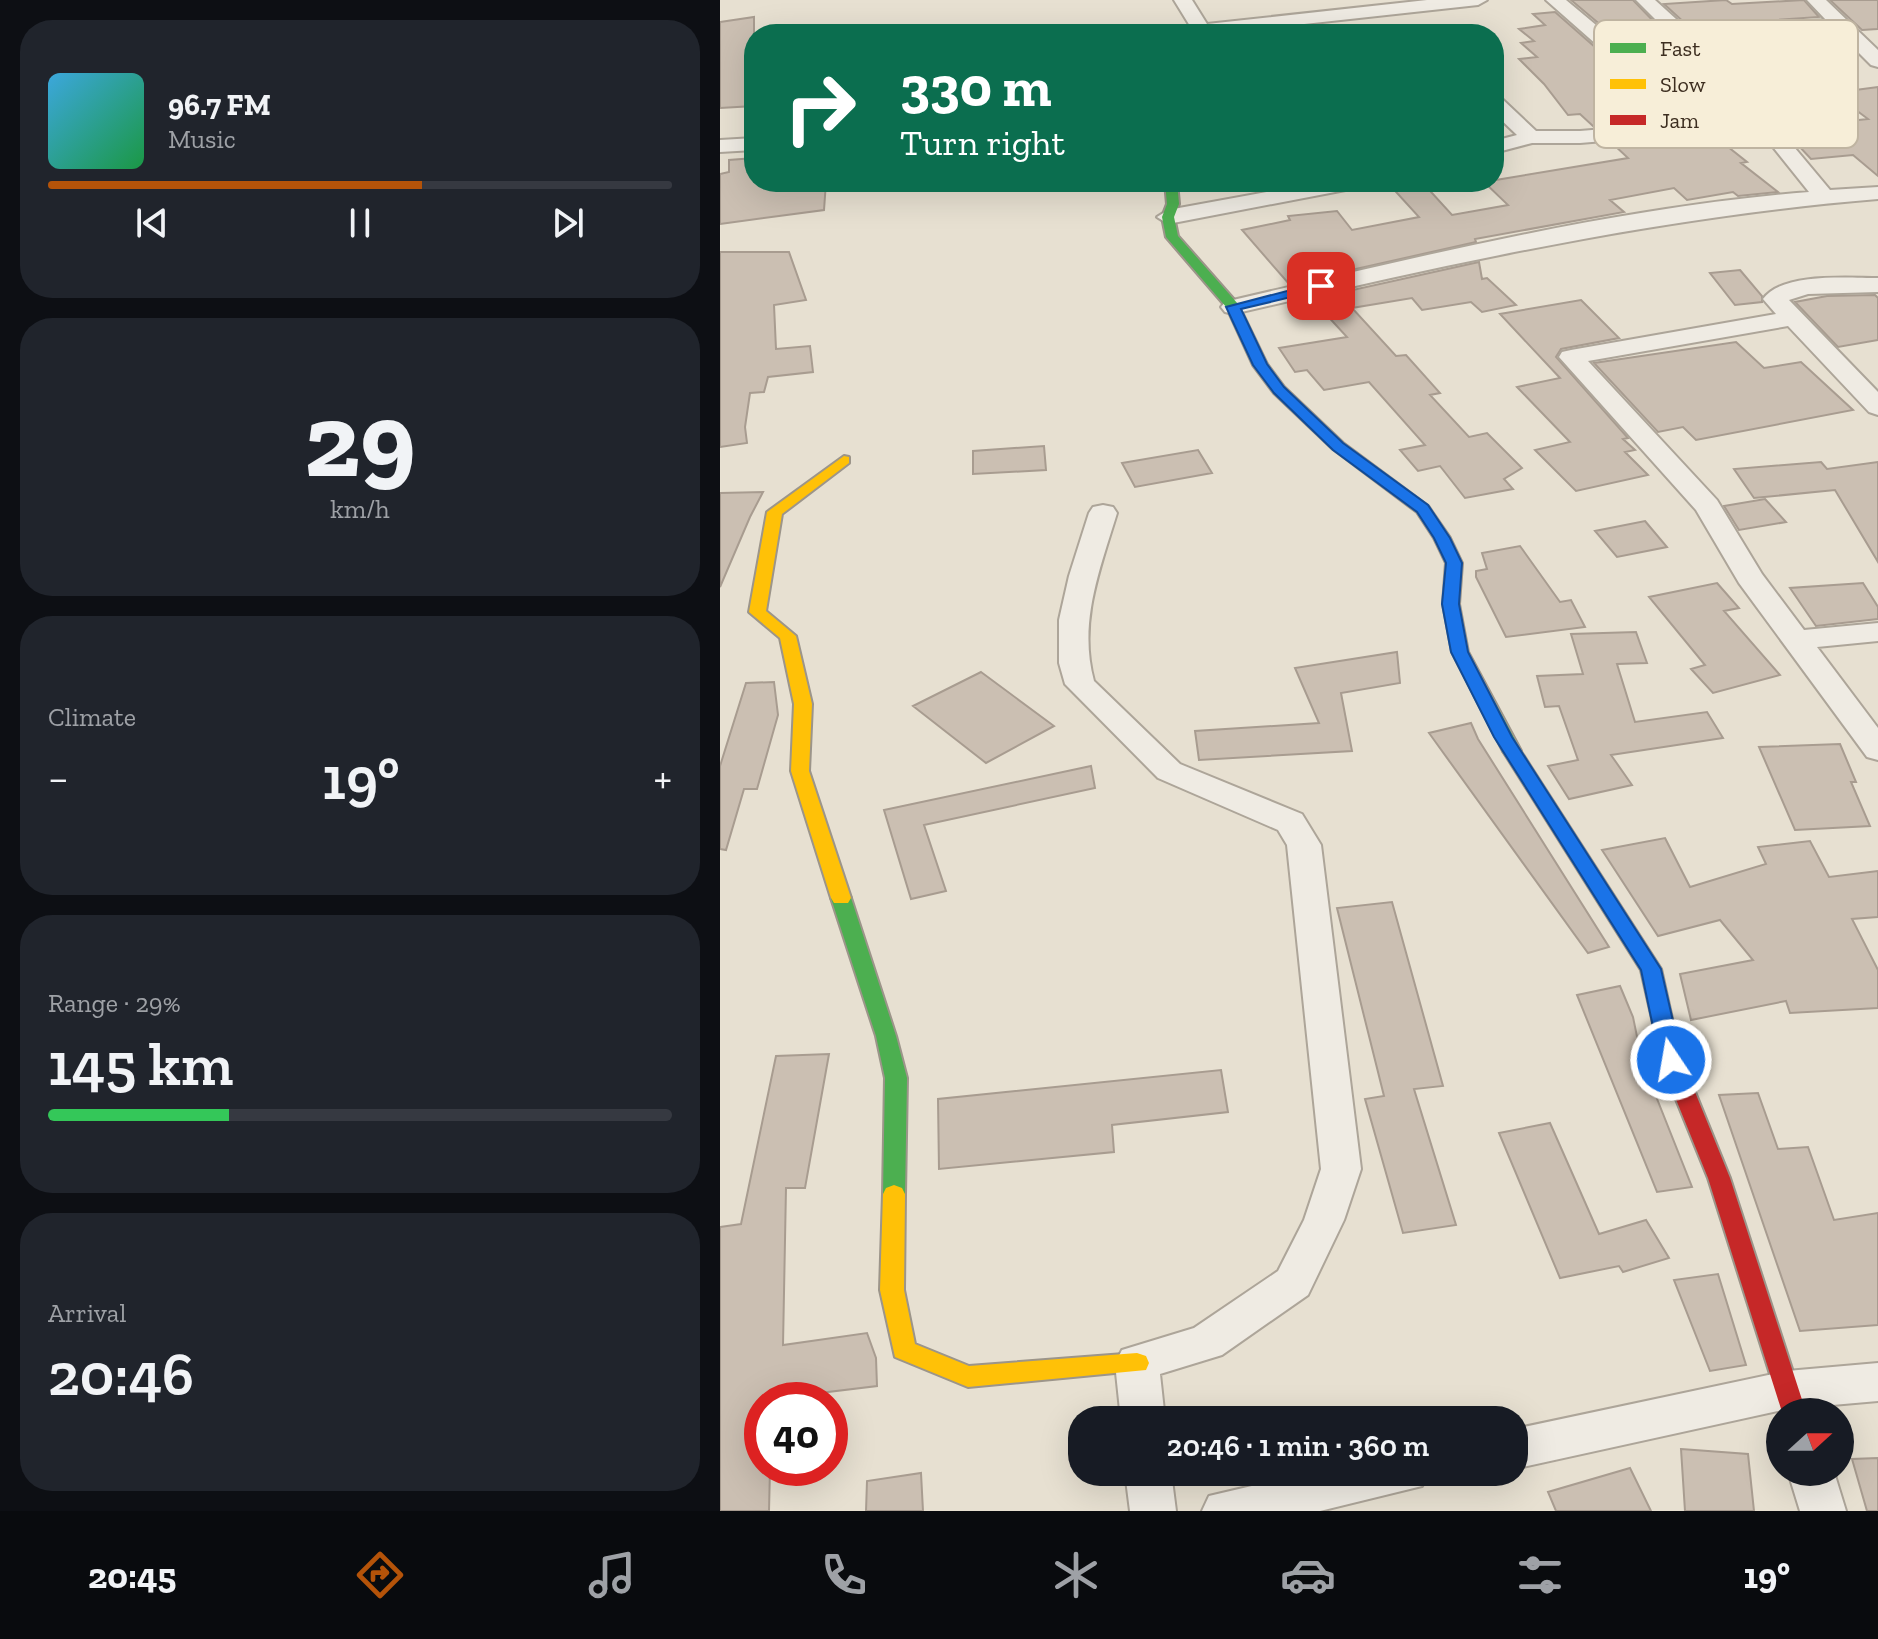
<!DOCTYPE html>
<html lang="en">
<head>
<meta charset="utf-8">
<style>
	body { margin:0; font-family:"Zilla Slab",serif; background:#20242c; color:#f1f3f6; height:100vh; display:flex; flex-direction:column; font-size:30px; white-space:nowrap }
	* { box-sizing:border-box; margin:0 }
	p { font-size:26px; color:#9ea1a6 }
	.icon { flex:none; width:44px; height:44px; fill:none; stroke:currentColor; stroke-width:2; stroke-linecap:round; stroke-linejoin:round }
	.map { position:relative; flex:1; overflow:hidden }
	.drawer { display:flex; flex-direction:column; gap:20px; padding:20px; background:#0d0f14; width:720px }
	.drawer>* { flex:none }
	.guide { position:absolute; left:24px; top:24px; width:760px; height:168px; border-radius:32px; box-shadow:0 8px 32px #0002; background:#0b6e4f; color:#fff; overflow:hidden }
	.needle { width:52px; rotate:69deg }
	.tools { position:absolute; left:1046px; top:1398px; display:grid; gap:16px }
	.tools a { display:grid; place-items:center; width:88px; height:88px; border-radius:50%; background:#171b24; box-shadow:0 8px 32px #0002; font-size:40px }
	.speed { position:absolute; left:24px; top:1382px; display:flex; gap:16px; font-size:40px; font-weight:700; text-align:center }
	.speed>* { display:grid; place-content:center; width:104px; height:104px; border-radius:50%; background:#171b24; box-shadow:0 8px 32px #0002; line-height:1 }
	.speed .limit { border:12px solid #d22; background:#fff; color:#111 }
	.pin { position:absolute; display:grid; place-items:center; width:68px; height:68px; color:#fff; margin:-34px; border-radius:16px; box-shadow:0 4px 12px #0006 }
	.me { position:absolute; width:88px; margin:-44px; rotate:348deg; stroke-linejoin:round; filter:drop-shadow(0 0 6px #0008) }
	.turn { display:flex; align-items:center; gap:28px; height:168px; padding:0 24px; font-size:36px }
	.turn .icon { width:104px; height:104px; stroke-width:2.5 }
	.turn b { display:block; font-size:56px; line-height:68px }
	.big { font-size:60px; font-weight:600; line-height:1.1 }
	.drawer .tile { flex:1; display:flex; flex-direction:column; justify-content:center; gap:12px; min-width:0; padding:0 28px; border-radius:32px; background:#20242c }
	.drawer .dial { align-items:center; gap:0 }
	.dial b { font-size:104px; line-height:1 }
	.song { display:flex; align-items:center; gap:24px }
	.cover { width:96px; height:96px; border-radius:12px; background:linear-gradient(135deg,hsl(200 70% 55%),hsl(140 70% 35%)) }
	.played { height:8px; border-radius:4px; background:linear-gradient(90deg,#b45309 60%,#363941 60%) }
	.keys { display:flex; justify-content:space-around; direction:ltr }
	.heat { display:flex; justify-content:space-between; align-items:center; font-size:44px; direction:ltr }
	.charge { height:12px; border-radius:6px; background:linear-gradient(90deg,#34c759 29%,#363941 0) }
	.trip { position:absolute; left:348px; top:1406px; width:460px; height:80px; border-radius:32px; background:#171b24; box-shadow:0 8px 32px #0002; font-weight:600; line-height:80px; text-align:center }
	.menu { display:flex; height:128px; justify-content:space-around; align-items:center; background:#090b0e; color:#9ea1a6 }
	.menu .icon { width:56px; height:56px }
	.menu .selected { color:#b45309 }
	.menu b { font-size:36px; color:#f1f3f6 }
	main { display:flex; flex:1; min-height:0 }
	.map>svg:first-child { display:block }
</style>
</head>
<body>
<main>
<section class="drawer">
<div class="tile">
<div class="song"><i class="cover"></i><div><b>96.7 FM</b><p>Music</p></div></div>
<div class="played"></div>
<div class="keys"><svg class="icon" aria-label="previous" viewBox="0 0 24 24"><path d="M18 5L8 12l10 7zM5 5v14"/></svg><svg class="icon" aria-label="pause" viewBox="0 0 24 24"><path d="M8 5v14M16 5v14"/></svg><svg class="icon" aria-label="next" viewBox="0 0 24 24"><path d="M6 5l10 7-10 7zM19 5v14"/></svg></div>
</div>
<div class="tile dial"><b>29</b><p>km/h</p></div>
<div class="tile"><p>Climate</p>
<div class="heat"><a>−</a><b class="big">19°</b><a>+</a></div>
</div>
<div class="tile"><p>Range · 29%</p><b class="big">145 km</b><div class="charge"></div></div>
<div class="tile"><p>Arrival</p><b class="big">20:46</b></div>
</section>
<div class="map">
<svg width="1158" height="1511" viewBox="0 0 1158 1511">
	<rect width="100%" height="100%" fill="#e7e0d1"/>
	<path fill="#cbbfb2" stroke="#a89c90" stroke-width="2" d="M851,0H913L940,28L889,32Z
		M1006,0L1012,4L1084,0L1099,17L968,26L944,4Z
		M1110,0H1158V29L1142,30Z
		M835,12L875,47L884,50L1111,33L1123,42L937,55L960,74L894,81L943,121L874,127L860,114L848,115L824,84L799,59L817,57L801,43L814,41L799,29L825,25L813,14Z
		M34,17V106L0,108V22Z
		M1158,87V176L1133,155L1091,159L1062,128L1148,119L1113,93Z
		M993,135L1027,162L1021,163L1058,192L1018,196L1013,192L967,200L954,188L890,200L904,212L755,239L756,242L569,284L522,230L570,220L568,216L617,211L632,230L699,217L667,182H702L732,215L788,205L764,182L908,158L892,143Z
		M34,158V182H106L104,210L0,224V174L9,172V160Z
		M0,252H69L86,300L54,305L56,349L90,346L93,372L48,377L44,392L30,393L25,427L27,443L0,447Z
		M759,262L762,279L767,278L796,305L762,312L751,302L702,310L692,298L632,308L676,356L686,355L720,393L710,395L749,437L767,433L802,468L784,479L793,489L745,498L720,466L698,471L680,450L705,445L649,382L604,390L587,370L575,372L559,348L627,337L592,299Z
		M1020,270L1042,296V302L1015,305L990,273Z
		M1155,295L1158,298V340L1118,347L1075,302L1107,296Z
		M861,300L899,338L841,349L836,357L908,438L903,439L915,450L905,452L928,475L856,491L815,450L850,442L797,387L840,378L780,314Z
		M1016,342L1044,368L1081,362L1133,410L976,440L963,427L938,432L874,363Z
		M324,446L326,470L253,474V451Z
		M478,450L492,473L415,487L402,463Z
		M1101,462L1107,469L1158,462V562L1115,490L1034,498L1014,469Z
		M43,492L30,517L0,587V493Z
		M1045,499L1066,522L1019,530L1004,506Z
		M925,521L947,547L897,557L875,531Z
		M800,546L840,602L851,600L865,627L786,637L756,577V571L767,569L762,553Z
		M997,583L1019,608L1004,611L1060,675L993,693L971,669L985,665L929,597Z
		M1143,583L1158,607V619L1096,626L1070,588Z
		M916,632L927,663L897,664L915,722L987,712L1003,738L891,755L912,785L849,799L828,766L858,760L839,706L825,707L817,676L863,674L851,634Z
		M677,652L680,683L621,693L632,751L479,760L475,731L599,723L575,668Z
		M261,672L334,726L266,763L193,706Z
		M54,682L58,715L37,789H24L6,850L0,849V766L26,683Z
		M751,723L758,739L889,947L868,953L709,733Z
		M1120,744L1136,782H1131L1150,826L1075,830L1039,747Z
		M371,766L375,788L204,825L226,891L191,899L164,810Z
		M945,838L970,887L1046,864L1038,847L1090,841L1109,877L1158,871V917L1132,919L1158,970V1008L1070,1013L1066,1001L971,1020L960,974L1033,960L1000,920L938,936L882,850Z
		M672,902L723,1086L694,1089L736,1225L683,1233L645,1099L664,1096L617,908Z
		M900,986L913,1017L922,1061L972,1187L937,1192L857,995Z
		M109,1054L85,1188H66L63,1345L147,1333L156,1358L157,1386L42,1400V1468H50L49,1511H0V1227L21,1224L56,1056Z
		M501,1070L508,1112L392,1125L394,1152L219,1169L218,1099Z
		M1038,1093L1058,1149L1088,1147L1114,1220L1158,1213V1325L1080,1331L999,1095Z
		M830,1123L879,1234L926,1220L949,1258L903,1272L899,1266L840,1278L779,1133Z
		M998,1274L1026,1365L990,1371L954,1280Z
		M961,1449L1028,1454L1034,1511H965Z
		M1158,1458V1511H1147L1132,1459Z
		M910,1468L931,1511H836L828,1492Z
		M201,1473L203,1511H146L147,1481Z"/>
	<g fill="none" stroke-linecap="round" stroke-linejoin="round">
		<defs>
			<path id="street" d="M454,0H472L487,24L707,0H767L758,5L492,34H466L470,26Z
				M826,0H846L888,35L947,31L916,0H935L967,29L1106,20L1087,0H1106L1158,50V67L1151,65L1116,30L884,47L877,45Z
				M974,65L1003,68L1038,119L1059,129L1110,190L1158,187V199C939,217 727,264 513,314L505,312L501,307L505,302L513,300C702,256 894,208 1089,192L1045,137L1028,129L860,143H812L774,153V141L797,135L774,113V96L781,98L816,131H860L1017,118L990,78L967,75L964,71Z
				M34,138V150L0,152V140Z
				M601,182H647L636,188L448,224L437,217L448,210Z
				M1158,278V292L1088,294L1069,300L1158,392V415L1149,412L1068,326L868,361L997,500L1042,574L1084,630L1158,623V641L1097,647L1158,728V760L1147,757L1019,583L976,510L839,357L842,352L851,350L1056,314L1043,299C1062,272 1128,278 1158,278Z
				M383,505L393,507L397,513C380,569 358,623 374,681L460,764L582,814L601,845L641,1169L624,1220L588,1295L502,1355L440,1374L445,1420H401L395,1363L402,1350L474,1328L558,1271L584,1220L601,1169L567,845L558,830L438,778L345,684L339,663V620L349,576L369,513L373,507Z
				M1158,1363V1401L1067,1409L794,1469V1429L1067,1371Z
				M405,1472H451L456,1511H410Z
				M591,1472H709L702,1486L600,1511H482L489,1496Z
				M1068,1472H1114L1126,1511H1080Z"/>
			<path id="fast" d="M445,182H457L459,204L454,217L458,236L518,304L547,364L564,387L623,443L708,506L730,538L742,563L739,604L748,652L801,751L798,755H786L783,751L732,652L723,604L726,563L714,538L697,512L613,449L554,393L533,365L507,308L446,237L442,217L447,204Z
				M121,891L128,893L131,898L176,1036L187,1078L185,1194L182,1200L174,1203L166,1200L163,1194L165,1078L156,1036L111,898L114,893Z"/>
			<path id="slow" d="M124,456L129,457V463L62,514L46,611L76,636L92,704L89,771L131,898L128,903H114L111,898L71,771L74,704L60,638L29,612L47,512Z
				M792,745L798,747L941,969L957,1041L954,1046L947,1049L940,1046L937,1041L921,970L783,751Z
				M174,1185L182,1188L185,1194L184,1290L195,1344L249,1366L417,1353L426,1356L429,1363L426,1370L248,1387L175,1357L160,1290L163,1194L166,1188Z"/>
			<path id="jam" d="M947,1033L954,1036L962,1060L1010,1178L1086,1412H1062L988,1178L940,1060L937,1041L940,1036Z"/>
		</defs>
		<use href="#street" stroke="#ada599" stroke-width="4"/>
		<use href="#fast" stroke="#9c958a" stroke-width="4"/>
		<use href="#slow" stroke="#9c958a" stroke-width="4"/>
		<use href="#jam" stroke="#9c958a" stroke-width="4"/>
		<use href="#street" fill="#efebe3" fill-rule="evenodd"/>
		<use href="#fast" fill="#4caf50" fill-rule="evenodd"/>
		<use href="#slow" fill="#ffc107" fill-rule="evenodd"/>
		<use href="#jam" fill="#c62828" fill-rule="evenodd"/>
	</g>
	<path fill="#1a73e8" stroke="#114b97" stroke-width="2" d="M601,282L607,286L605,289L521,309L547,364L564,387L623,443L708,505L730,538L742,563L739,604L748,652L792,737L941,969L962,1060L958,1065H943L940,1060L921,970L774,737L731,652L722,604L726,563L714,538L697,512L613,450L554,393L533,365L506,307Z"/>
	<rect x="874" y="20" width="264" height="128" rx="12" fill="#f7eed8" stroke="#bfb4a1" stroke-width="2"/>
	<rect x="890" y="43" width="36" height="10" fill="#4caf50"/>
	<rect x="890" y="79" width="36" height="10" fill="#ffc107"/>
	<rect x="890" y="115" width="36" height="10" fill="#c62828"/>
	<g font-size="22" fill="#3d2e20">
		<text x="940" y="56">Fast</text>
		<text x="940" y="92">Slow</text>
		<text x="940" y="128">Jam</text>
	</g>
</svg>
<div class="tools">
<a><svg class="needle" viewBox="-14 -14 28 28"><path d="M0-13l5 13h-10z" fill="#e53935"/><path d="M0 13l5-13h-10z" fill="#9ea1a6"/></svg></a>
</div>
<div class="speed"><div class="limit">40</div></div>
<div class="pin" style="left:601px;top:286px;background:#d93025"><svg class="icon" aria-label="arrive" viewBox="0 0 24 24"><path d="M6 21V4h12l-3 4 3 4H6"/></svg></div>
<svg class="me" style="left:951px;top:1060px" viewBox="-20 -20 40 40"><circle r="17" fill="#1a73e8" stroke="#fff" stroke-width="3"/><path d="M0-11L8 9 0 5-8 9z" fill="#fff"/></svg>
<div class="trip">20:46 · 1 min · 360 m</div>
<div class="guide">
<div class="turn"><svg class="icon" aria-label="right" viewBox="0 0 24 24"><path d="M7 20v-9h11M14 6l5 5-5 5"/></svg><div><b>330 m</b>Turn right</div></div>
</div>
</div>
</main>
<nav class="menu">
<b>20:45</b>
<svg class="icon selected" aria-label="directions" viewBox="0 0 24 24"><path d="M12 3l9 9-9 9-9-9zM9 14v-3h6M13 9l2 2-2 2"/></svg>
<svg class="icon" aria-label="music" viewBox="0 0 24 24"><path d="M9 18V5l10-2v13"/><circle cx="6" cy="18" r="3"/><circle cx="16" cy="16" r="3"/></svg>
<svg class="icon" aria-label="phone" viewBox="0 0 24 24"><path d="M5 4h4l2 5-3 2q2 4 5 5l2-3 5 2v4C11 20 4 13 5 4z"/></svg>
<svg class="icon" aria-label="climate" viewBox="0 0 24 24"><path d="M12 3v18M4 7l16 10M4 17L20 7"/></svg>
<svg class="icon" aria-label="car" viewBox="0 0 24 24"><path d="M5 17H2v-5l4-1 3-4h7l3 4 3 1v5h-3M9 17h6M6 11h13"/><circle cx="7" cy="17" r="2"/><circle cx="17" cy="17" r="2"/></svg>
<svg class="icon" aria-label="filters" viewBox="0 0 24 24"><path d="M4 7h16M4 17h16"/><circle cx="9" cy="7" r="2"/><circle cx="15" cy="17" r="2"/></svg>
<b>19°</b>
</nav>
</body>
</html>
